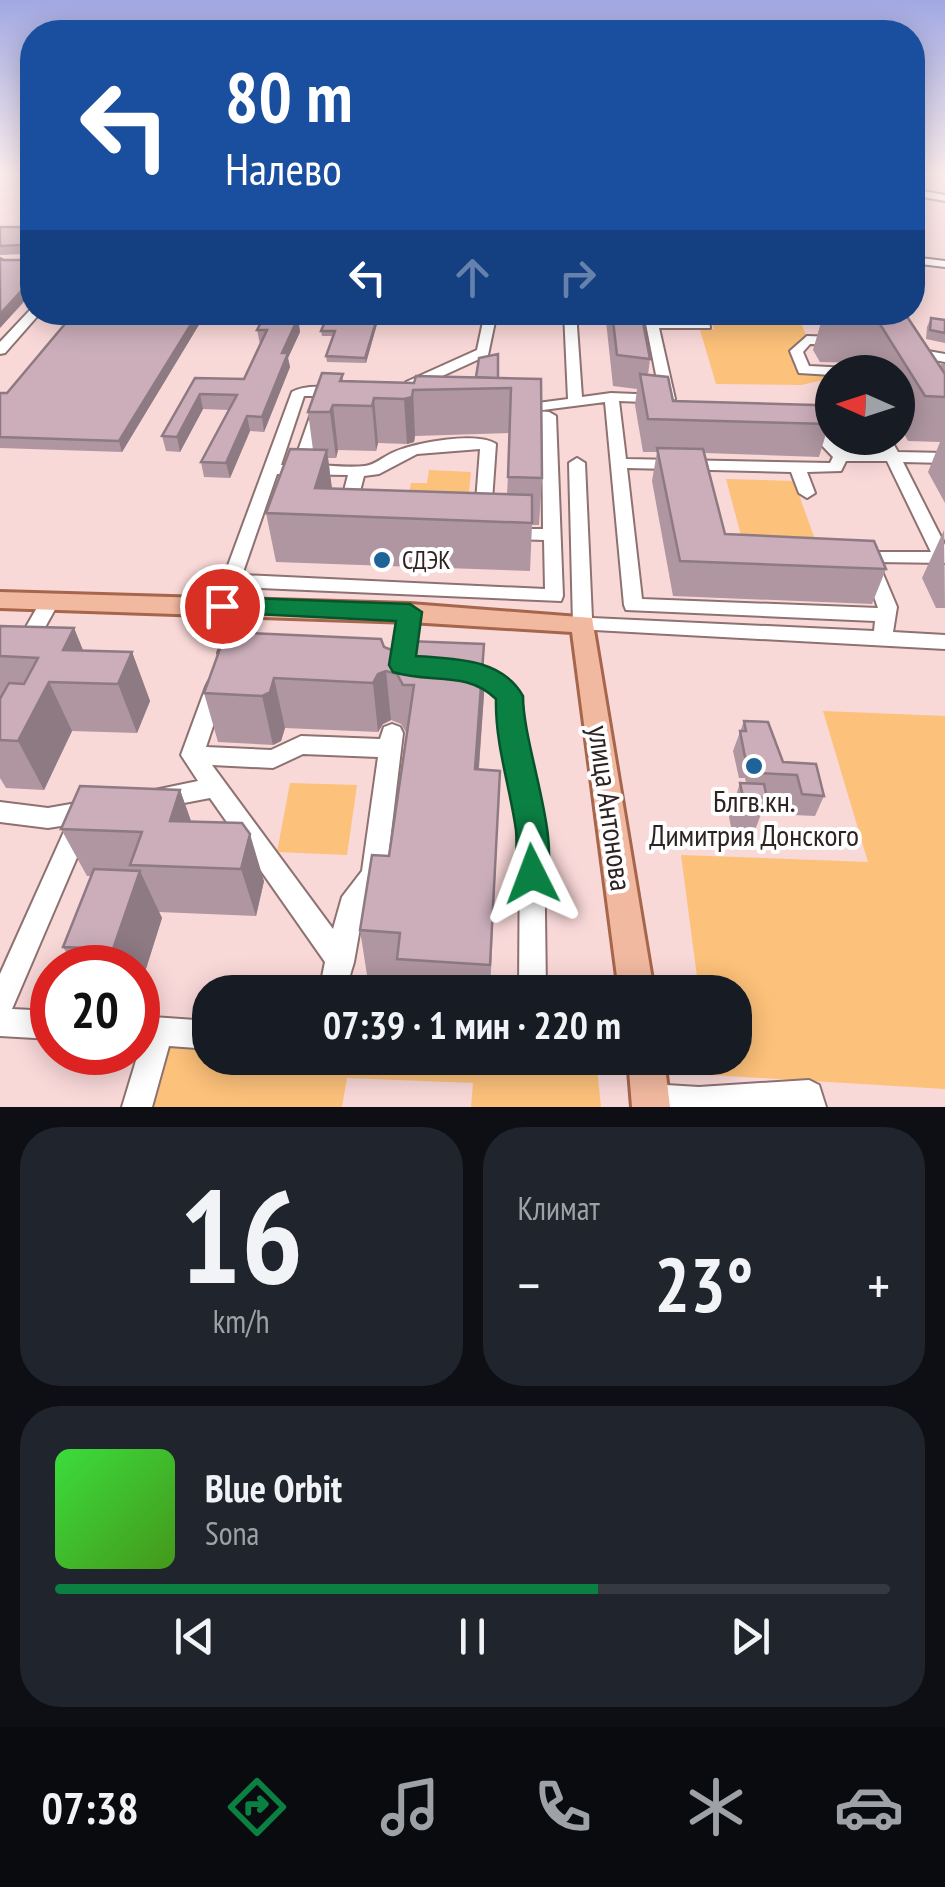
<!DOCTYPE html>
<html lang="ru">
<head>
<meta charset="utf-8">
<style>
	body { margin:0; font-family:"PT Sans Narrow",sans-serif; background:#20242c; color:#f1f3f6; height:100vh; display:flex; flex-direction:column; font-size:38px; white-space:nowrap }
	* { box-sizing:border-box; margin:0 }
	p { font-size:32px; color:#9ea1a6 }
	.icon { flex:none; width:55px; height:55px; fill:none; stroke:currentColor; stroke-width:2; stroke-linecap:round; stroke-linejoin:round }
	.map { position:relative; height:1107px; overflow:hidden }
	.drawer { display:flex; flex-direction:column; gap:20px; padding:20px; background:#0d0f14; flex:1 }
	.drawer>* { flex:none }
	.guide { position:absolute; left:20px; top:20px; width:905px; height:305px; border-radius:40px; box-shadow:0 5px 25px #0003; background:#1a4fa0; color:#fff; overflow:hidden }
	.needle { width:65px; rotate:273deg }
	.fabs { position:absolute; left:815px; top:355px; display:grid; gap:20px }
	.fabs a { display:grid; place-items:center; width:100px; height:100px; border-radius:50%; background:#171b24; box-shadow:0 5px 25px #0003; font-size:50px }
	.speed { position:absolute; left:30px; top:945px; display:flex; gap:20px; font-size:50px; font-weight:700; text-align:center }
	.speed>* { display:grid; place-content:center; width:130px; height:130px; border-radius:50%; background:#171b24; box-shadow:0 5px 25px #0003; line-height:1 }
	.speed .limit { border:15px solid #d22; background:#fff; color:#111 }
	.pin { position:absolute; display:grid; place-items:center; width:85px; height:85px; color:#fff; margin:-42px; border:5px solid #fff; border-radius:50%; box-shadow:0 2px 10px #0007 }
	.me { position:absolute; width:110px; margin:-55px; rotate:357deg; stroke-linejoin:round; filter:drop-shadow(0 0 8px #0008) }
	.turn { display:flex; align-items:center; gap:35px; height:210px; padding:0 40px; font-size:45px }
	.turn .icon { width:130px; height:130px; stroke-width:2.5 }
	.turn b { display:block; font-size:70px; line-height:85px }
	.lanes { display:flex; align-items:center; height:95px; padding:0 40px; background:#0003; justify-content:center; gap:50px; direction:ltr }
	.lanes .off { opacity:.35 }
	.big { font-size:75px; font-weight:800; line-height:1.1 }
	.drawer .widget { flex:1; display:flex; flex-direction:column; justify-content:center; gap:15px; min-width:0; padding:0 35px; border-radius:40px; background:#20242c }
	.drawer .dial { align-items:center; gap:0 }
	.dial b { font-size:130px; line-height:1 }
	.song { display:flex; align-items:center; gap:30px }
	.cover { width:120px; height:120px; border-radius:15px; background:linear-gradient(135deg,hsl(120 70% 55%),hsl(100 70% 35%)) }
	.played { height:10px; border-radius:5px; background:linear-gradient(90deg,#0b8043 65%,#363941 65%) }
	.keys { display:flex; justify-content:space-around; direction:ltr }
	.heat { display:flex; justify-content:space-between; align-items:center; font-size:55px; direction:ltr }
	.drawer .tiles { flex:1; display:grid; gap:20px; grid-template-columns:1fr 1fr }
	.widget:last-child { grid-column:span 2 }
	.trip { position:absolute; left:192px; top:975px; width:560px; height:100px; border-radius:40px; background:#171b24; box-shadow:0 5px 25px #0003; font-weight:800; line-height:100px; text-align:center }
	.dock { display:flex; height:160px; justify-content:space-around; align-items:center; background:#090b0e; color:#9ea1a6 }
	.dock .icon { width:70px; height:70px }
	.dock .on { color:#0b8043 }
	.dock b { font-size:45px; color:#f1f3f6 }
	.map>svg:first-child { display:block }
</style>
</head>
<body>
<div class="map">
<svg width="945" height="1107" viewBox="0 0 945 1107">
	<rect width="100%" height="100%" fill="#f9d8d8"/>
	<path fill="#fcc17a" d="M708,313H750L801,323L806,335L792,352L800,372L832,373V378L801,385L716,384L700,330L714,329Z
		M429,470L471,472L468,501L409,494L411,483H427Z
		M726,479L794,481L817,545L743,543Z
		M823,711L945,716V1089L710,1075L708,1058H735V992H699L681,855L868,862Z
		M290,783L357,785L347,855L277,852Z
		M159,1032L210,1034V1058H596L601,1107H471L473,1083L347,1078L342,1107H137Z"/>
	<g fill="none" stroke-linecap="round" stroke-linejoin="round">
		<defs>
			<path id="minor" d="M912,189L945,195V201L912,195Z
				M912,257L945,261V267L912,263Z
				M31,309L32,312H41L5,353L0,354V342Z
				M485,312H497L488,355L416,388H406V382L477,350Z
				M564,312H576L582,397L611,393L660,395L646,324L652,320L699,321L696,312H708L710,328H659L675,399L668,403L619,401L626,459L830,463L833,457L811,434L800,428L807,424L821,428L845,451L882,452L876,438H890L898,452L945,453V463L903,462L945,545V563L878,562L897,607L893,632L945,635V649L576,629L573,624L569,463L577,458L585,463L592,618L874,631L875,621L626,610L624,605L605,402L535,411L549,412L556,416L563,596L561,601L238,587L229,611H215L213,606L292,392C303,385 333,385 344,392L337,396H304L281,465H293L312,411L319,407L326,411L308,465C327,465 347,468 365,466C375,465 384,456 394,452C415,443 476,431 496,444L491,515L483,520L475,515L480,449L417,454L379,474L364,476L355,510L347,515L339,510L348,475L277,474L242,575L545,589L544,540L512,539L503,534L512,529H543L542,420L519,419L512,415L519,411H535L528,407L530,404L568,399ZM846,461H887L931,552H852L849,556L852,560L862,562L878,608L642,599L627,468L791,472L799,493L807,498L815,493L807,472L841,471Z
				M807,336L837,337L843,341L837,345L810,344L803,352L809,366L850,368L856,372H832V375L799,373L790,351Z
				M911,348L945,354V362L906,355V349Z
				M50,596L57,597L59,602L32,651H18L15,646L18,641L43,597Z
				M245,600L252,602L254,607L238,653L235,658H221L218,653L236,607L238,602Z
				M410,606L417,608L419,613L412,669L409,674L402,677L395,674L392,669L401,613L403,608Z
				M461,661L501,676L520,696V720L544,834L546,992H519L520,834L498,720L500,699L487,686L454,674L451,669L454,664Z
				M216,679L223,681L226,687L206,747L271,750L301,736L380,739L384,727L392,724L400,727L403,733L386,875L363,911L354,962L345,992H319L325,962L210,798L158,808L150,805L147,798L150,791L198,781L181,755L206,687L209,681ZM303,754L378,757L362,871L342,897L333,929L212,765L273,768Z
				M88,801L96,804L100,811L96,818L87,821L90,827L12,1009L52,1011V1039L0,1036V974L67,825L48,828L0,822V802L48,808Z
				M138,1016L210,1021V1049L169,1046L152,1107H122L141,1044H138Z
				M809,1080L819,1085L826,1107H638L635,1099L640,1089L650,1084L699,1087Z"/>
			<path id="major" d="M0,592L410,604L592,618L654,992H619L572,632L410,622L0,608Z
				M628,1058H664L670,1107H632Z"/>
		</defs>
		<use href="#minor" stroke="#8e7171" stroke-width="4"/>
		<use href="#major" stroke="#a6664b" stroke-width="6"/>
		<use href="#minor" fill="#fff" fill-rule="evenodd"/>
		<use href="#major" fill="#f1b9a0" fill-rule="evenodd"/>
	</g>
	<path fill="#af96a0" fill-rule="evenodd" d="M0,227H32L24,254L0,255Z
		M379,312V317L366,363L327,362L326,356L333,336H322L321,331Z
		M454,312H480L478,325L454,324Z
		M605,312H641L650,359L648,375L673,401L829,424L819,457L705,453L725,534L886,569L872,604L673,596L652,481L657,452H643L635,405L637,389L613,386Z
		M824,312H904L940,367L941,364H945V503L928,472L940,442L908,441L898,423V372H869L864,363L820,362L813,350Z
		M298,318L300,332L288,358L290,367L264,432L250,431L230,478L204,477L201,462L229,410L203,409L180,452L166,451L162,436L195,378L244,379L260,344L257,330Z
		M931,318L945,320V343L926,339L927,327Z
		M200,323L122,452L0,448V393H7Z
		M343,374V381L414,383L498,378L541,379L542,478L539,525H532L530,571L276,562L266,513L313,450L308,412ZM510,433L507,495L332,489L328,458H336L338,450L376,451L378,443L407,444L414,442L415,436Z
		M944,530L945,608H936L922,578Z
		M0,626L74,628L83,650L132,652L150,701L137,733L72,731L44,790L6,788L0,778Z
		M484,644V694L479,769L498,819L490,992H401L399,977L367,975L360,930L389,856L407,734L401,724L391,720L383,724L378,732L285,728L281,741L273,745L218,742L204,693L384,647L394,651Z
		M744,721L783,762L824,796L815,816L794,815L789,796L766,794L767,798L754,833L732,832L729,817L740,783H746L745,778H739L733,751Z
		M180,790L191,821L264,881L256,916L159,912L162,918L138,994V968H76L63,947L91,876H87L61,829Z"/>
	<path fill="#8e7a82" d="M32,234V246L24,254L21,245Z
		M32,279V293L0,328V314Z
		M379,312V317L366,363L365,358Z
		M198,313L200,323L122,452L119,441Z
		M298,318L300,332L288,358L290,367L264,432L262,417L282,353Z
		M413,390L415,436L414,442L407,444L404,399Z
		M200,394L203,409L180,452L177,437Z
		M374,398L378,443L376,451L372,406Z
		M333,405L338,450L336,458L330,412Z
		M247,416L250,431L230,478L226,463Z
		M327,450L333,497L315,488Z
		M74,628L94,678L63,650Z
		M484,644V694L475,818V769Z
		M132,652L150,701L137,733L118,684Z
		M386,671L391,720L383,724L378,732L373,683L378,674Z
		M274,678L285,728L281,741L273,745L262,696Z
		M49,682L72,731L44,790L18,741Z
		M180,790L197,838L188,868L170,821Z
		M250,834L264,881L256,916L241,869Z
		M140,871L162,918L138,994V968H123L113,949Z"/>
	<path fill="#cbaeba" stroke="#8e7a82" stroke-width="2.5" d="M0,227H32V234L21,245L0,246Z
		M0,258L4,260H32V279L0,314Z
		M75,312L198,313L119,441L0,437V393H7Z
		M329,312H379L365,358L326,356L335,331H321Z
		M612,312H641L650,359L617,355Z
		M828,312H904L945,374V397L925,396L878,321L832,320Z
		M264,317L298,318L282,353H288L262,417L247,416L226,463L201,462L237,395L200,394L177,437L162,436L195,378L244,379L267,330H257Z
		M931,318L945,320V333L930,330Z
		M498,354V378L476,377L479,358Z
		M322,373L343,374L340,381L414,383L416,376L541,379L542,478L508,477L511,388L413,390L412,397L404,399L374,398L372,406L333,405L330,412H308Z
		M640,374L668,377L673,401L815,405L829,424L648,419Z
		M657,448L703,449L725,534L874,541L886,569L680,561Z
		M290,449L327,450L315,488L532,495V523L266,513Z
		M0,626L74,628L63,650L132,652L118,684L49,682L18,741L0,740V699L9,683L24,684L38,658L0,656Z
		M226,632L381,639L384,647L394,651L403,649L408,641L484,644L475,769L500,771L490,965L397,959L400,933L360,930L372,855L389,856L414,685H403L397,674L386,671L378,674L373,683L274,678L270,692L262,696L204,693Z
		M744,721L768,722L783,762L816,764L824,796L802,794L797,775L755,773L752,758L745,757L740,731H746Z
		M740,783L764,784L767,798L743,797Z
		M80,786L180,790L170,821L242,823L250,834L241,869L130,865L142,832L61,829Z
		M94,869L140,871L113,949L63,947Z"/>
	<linearGradient id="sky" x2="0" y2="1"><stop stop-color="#a1a8e2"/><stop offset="0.53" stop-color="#fceded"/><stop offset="1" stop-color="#fceded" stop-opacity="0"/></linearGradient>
	<rect width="945" height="328" fill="url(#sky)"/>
	<path fill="#0b8043" stroke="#07532c" stroke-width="2.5" d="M222,597L410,604L422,612L416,656C454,659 502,658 523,696C523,747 563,842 544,884L532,889L521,884C513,867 518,849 516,830C510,787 495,744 496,699C466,670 430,684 393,672L389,665L396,621L214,612L210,606L214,600Z"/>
	<g fill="#1f6499" stroke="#fff" stroke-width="4">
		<circle cx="382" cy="560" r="10"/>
		<circle cx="754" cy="766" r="10"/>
	</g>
	<g text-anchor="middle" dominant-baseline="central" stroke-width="8" stroke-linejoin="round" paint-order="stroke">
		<g font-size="25" fill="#2e2222" stroke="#fff" text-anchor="start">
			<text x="402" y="560">СДЭК</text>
		</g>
		<g font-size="30" fill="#2e2222" stroke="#fff">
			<text x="754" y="800">Блгв.кн.<tspan x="754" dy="34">Димитрия Донского</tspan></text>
		</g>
		<g font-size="30" fill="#2e2222" stroke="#fff">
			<text transform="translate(611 808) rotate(82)">улица Антонова</text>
		</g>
	</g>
</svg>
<div class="fabs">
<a><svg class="needle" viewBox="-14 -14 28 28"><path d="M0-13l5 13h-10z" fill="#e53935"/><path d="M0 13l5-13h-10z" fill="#9ea1a6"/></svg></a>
</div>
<div class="speed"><div class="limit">20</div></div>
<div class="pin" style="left:222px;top:606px;background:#d93025"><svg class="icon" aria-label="arrive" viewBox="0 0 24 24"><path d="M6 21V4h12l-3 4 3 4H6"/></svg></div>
<svg class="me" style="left:532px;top:874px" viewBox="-20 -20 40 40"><path d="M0-17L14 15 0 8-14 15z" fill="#0b8043" stroke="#fff" stroke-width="4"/></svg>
<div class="trip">07:39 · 1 мин · 220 m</div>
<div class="guide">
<div class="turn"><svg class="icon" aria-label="left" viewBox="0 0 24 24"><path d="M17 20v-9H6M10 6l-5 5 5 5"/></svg><div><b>80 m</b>Налево</div></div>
<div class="lanes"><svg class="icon" aria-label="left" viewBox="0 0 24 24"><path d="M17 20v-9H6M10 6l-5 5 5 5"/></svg><svg class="icon off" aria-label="ahead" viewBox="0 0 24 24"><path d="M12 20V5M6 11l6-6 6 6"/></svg><svg class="icon off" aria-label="right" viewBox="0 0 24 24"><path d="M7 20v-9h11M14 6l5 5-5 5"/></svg></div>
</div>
</div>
<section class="drawer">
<div class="tiles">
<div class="widget dial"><b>16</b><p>km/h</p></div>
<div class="widget"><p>Климат</p>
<div class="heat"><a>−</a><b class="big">23°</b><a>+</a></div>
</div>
<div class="widget">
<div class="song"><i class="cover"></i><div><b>Blue Orbit</b><p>Sona</p></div></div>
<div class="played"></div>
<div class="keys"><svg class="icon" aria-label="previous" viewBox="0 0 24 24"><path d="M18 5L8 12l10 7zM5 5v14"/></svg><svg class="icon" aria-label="pause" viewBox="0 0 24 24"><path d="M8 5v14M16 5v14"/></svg><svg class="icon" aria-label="next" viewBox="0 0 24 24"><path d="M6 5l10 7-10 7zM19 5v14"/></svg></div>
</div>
</div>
</section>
<nav class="dock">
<b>07:38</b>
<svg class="icon on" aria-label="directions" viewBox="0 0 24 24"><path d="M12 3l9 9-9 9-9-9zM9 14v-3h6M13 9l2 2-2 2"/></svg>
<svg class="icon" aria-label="music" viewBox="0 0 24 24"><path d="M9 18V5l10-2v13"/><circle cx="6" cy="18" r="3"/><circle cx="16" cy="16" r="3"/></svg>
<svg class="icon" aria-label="phone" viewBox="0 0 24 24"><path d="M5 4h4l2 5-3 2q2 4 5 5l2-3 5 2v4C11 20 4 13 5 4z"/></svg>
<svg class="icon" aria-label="climate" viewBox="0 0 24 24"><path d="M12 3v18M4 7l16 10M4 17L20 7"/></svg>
<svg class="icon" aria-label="car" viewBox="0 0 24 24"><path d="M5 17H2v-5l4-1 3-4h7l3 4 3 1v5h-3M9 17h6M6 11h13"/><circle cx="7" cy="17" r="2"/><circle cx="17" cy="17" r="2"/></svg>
</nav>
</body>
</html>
